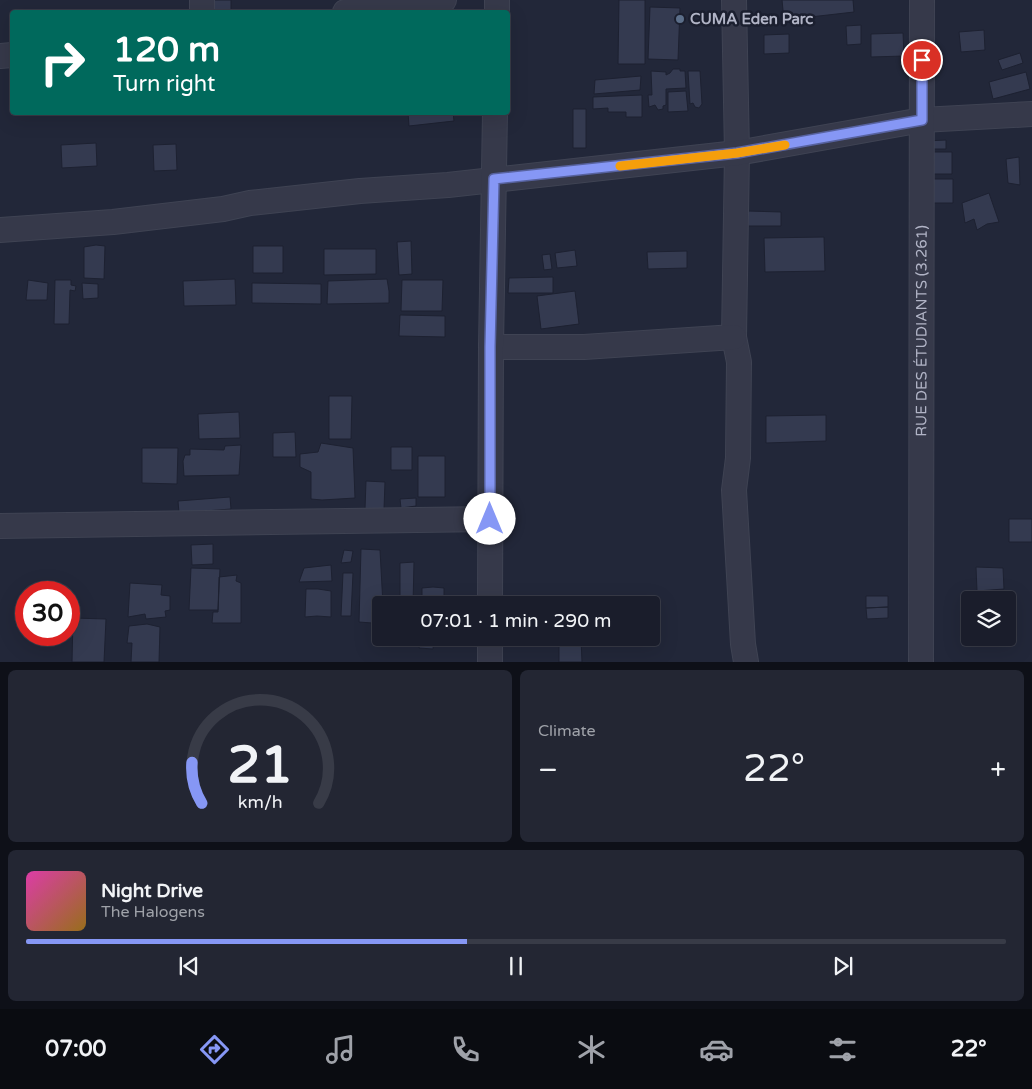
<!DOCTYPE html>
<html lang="en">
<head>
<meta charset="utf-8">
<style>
	body { margin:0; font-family:"Varela Round",sans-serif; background:#232633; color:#f1f3f6; height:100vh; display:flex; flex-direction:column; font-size:19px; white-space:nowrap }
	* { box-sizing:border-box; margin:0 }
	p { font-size:16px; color:#9fa2a9 }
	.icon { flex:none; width:28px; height:28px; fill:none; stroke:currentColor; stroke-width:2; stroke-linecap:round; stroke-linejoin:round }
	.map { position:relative; height:662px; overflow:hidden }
	.sheet { display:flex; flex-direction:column; gap:8px; padding:8px; background:#0e1018; flex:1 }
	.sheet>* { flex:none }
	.hud { position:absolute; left:10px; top:10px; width:500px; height:105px; border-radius:5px; box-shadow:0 5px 20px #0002,0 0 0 1px #383b47; background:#00695c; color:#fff; overflow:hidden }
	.fabs { position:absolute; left:961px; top:591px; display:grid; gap:10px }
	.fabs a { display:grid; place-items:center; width:55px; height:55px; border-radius:5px; background:#1a1d2b; box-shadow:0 5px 20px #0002,0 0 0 1px #383b47; font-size:25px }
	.speed { position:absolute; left:15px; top:581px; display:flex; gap:10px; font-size:25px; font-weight:700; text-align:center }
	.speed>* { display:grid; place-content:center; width:65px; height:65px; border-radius:50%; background:#1a1d2b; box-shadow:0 5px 20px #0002,0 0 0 1px #383b47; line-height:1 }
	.speed .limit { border:8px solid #d22; background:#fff; color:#111 }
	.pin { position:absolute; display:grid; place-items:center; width:42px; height:42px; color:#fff; margin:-21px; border:2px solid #fff; border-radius:50%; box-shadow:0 1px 5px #0007 }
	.me { position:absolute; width:55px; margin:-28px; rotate:0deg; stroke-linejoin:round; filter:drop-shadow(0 0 4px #0008) }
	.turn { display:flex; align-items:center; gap:18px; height:105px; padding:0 20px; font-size:22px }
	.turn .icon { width:65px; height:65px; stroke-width:2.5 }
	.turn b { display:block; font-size:35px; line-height:42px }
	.big { font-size:38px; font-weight:600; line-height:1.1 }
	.sheet .tile { flex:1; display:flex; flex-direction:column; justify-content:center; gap:8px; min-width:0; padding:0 18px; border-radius:8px; background:#232633 }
	.sheet .dial { align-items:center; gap:0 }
	.dial svg { height:130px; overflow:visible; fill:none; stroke:#383b47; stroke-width:7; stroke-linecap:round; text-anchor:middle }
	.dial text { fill:#f1f3f6; stroke:none }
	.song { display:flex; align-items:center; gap:15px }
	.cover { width:60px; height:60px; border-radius:8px; background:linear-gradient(135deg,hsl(320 70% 55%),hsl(40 70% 35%)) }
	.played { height:5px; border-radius:2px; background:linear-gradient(90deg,#8697f5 45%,#383b47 45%) }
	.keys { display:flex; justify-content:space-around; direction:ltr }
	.heat { display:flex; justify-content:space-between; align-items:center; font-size:28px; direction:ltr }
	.sheet .tiles { flex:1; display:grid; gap:8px; grid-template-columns:1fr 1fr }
	.tile:last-child { grid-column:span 2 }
	.trip { position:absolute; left:372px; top:596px; width:288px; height:50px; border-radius:5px; background:#1a1d2b; box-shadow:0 5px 20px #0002,0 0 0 1px #383b47; font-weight:600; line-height:50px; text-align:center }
	.menu { display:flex; height:80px; justify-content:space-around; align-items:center; background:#0a0c11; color:#9fa2a9 }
	.menu .icon { width:35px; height:35px }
	.menu .current { color:#8697f5 }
	.menu b { font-size:22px; color:#f1f3f6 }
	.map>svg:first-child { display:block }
</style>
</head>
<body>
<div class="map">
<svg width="1032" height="662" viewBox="0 0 1032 662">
	<rect width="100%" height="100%" fill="#222739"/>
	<path fill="#343a50" stroke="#1d2131" d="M208,0H231V12H207Z
		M619,0H645V64H618Z
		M782,0H853L854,12L784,20Z
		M650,7L680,8L678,60L648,59Z
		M861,25V44L847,45L846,26Z
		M984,30L985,50L961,52L959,32Z
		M903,33L904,56L871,57V34Z
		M789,34V53L764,54V35Z
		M1020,53L1023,63L1002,70L998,60Z
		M673,69H680V71H685L686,88L666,89V105L663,106V109L658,110L655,105L649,107L648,95H652L651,71L666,72V75L670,73Z
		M688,71H700L702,104L699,108L695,107L693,103L690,104Z
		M1026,72L1030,89L993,99L989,82Z
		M641,76L640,90L594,94L595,80Z
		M686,91L688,111L668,112V92Z
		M642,95V117H626V112H608V108L593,109V97Z
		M573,109H586V148H573Z
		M408,112H453L454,121L409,126Z
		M946,140V149H926V141Z
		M96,143L97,166L62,168L61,145Z
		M176,144L177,170L154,171L153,145Z
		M925,152H952V174H925Z
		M1019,157L1020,185L1008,183L1006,159Z
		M927,179H953V203H927Z
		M989,193L999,222L987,224L977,230L974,219L965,223L962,203Z
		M748,211L781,212V226H748Z
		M824,237L825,271L765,272L764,238Z
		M411,241L412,274L399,275L397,242Z
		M96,245L105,246L104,279L84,278V247Z
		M253,246H283V273H253Z
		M324,249H376V274L324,275Z
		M575,250L577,266L557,268L555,253Z
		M687,251V268L648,269L647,252Z
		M550,254L552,269L544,270L542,255Z
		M553,277V293H508L509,278Z
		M235,279L236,305L184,306L183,281Z
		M387,279L389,291V303L327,304L328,281Z
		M28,280L48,283L47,300H26Z
		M55,280H71V285L76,286L75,291L70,290L69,324H54Z
		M402,280H443L442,311H401Z
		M82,283L98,284V298L83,299Z
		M252,283L321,284V304L252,303Z
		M575,291L579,324L541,329L537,296Z
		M400,315L445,316V337L399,336Z
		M329,396H352L351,439H329Z
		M239,412L240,438L199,439L198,414Z
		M826,415V441L766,443V416Z
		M295,432L296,457H273V433Z
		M321,443L353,448L355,498L322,500L311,499V472L300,467V454L318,452Z
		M241,445L239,475L184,476L183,461L185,455H190V449L224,450L225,446Z
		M391,447H412V470H391Z
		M142,448H178L177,484L142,483Z
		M418,456H445V497H418Z
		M366,481L385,482L384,509H365Z
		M230,497L231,509L179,513L178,501Z
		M416,498V506L401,508L400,499Z
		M1009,519H1032V542H1009Z
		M213,544V564L192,565L191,545Z
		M361,549L380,550L383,605H381V615L374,613L372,623L359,622Z
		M344,550L353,551L351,562L341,563Z
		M414,562L413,605H400V563Z
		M331,565L332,581L299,582L304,568Z
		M976,567L1003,568L1004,589L977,591Z
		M191,568L220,569L218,610H189Z
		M343,573H353L351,616H341Z
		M237,575L236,581L241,583V623H212L213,612H218L219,577Z
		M130,583L162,585L161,595L170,596V610L165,611L166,617L146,619L145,614L128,617Z
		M433,587L444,588V605H422V588Z
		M306,589H318L331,591V617L317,616L305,617Z
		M1010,593L1013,616L1008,617V600H972V597Z
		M866,596H888V607L866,608Z
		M888,607V618L867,619L866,608Z
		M73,618L106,619L104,662H72Z
		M147,624L160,627L159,662H131L132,643H127L129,626Z
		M420,638H434L433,649L419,648Z
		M559,638H581L582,662H559Z"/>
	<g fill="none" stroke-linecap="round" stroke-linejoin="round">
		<defs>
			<g id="minor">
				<path d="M202,0V12"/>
				<path d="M734,0L737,153L734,337L739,362L738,458L734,490L743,644L746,662"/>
				<path d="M345,12L444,0"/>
				<path d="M497,12V0"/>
				<path d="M0,56L12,55"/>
				<path d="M0,230L113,222L223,209L250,203L278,200L360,191L448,185L737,153L922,120L1032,114"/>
				<path d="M491,347H584L734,337"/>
				<path d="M0,526L490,519"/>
				<path d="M490,605L491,347L495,112"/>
				<path d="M490,662V638"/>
				<path id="s1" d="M921,662L922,0"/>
			</g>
		</defs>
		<use href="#minor" stroke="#3f4353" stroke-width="26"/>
		<use href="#minor" stroke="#36394a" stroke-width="24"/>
	</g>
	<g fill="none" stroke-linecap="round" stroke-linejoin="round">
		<defs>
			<path id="route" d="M490,519V347L494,179L737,153L922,120V60"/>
		</defs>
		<use href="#route" stroke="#57629f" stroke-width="12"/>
		<use href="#route" stroke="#8697f5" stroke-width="9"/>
		<path stroke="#f59e0b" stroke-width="9" d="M620,166L737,153L785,145"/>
	</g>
	<circle fill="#5c6f8a" stroke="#1b1f2f" stroke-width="2" cx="680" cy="19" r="5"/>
	<g text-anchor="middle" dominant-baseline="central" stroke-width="5" stroke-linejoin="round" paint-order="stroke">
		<g font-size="15" font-weight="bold" fill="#b1b4c6" stroke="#1b1f2f" text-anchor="start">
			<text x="690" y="19">CUMA Eden Parc</text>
		</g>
		<g font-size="15" fill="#b1b4c6" stroke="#1b1f2f">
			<text stroke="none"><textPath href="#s1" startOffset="331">RUE DES ÉTUDIANTS (3.261)</textPath></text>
		</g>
	</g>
</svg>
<div class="fabs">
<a><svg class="icon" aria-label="layers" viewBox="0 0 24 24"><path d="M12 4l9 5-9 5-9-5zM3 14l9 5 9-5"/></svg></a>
</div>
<div class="speed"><div class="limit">30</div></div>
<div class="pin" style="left:922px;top:60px;background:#d93025"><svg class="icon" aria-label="arrive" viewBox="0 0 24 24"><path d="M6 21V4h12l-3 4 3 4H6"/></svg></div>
<svg class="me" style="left:490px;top:519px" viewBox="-20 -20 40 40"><circle r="19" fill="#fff"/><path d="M0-13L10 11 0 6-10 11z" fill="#8697f5"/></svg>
<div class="trip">07:01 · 1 min · 290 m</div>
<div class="hud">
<div class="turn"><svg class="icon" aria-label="right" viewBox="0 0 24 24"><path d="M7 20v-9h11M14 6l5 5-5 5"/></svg><div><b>120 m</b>Turn right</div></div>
</div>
</div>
<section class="sheet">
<div class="tiles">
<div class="tile dial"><svg viewBox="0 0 100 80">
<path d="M14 69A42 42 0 1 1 86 69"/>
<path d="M14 69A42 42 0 0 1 8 44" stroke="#8697f5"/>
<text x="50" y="56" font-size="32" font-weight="700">21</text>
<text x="50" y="72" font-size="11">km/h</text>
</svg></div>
<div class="tile"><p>Climate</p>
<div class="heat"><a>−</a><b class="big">22°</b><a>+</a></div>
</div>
<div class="tile">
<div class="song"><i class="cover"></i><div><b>Night Drive</b><p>The Halogens</p></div></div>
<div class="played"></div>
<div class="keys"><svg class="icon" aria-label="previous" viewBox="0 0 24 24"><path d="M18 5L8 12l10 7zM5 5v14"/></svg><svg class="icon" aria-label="pause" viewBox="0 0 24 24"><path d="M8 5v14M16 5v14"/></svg><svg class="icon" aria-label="next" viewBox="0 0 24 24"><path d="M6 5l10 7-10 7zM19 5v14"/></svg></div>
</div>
</div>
</section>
<nav class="menu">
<b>07:00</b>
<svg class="icon current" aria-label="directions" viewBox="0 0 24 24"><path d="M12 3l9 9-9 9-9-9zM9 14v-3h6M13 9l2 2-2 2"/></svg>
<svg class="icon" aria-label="music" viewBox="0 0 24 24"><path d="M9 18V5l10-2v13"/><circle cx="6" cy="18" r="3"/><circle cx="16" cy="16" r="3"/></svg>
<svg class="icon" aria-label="phone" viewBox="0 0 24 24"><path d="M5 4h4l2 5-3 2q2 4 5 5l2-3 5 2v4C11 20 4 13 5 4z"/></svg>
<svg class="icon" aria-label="climate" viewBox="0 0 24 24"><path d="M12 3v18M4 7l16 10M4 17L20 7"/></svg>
<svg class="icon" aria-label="car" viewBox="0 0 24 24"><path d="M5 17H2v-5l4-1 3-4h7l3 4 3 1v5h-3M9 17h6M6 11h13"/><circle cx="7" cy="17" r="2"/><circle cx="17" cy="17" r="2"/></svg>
<svg class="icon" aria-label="filters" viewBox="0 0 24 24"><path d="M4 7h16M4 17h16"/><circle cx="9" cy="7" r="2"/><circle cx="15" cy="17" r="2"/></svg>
<b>22°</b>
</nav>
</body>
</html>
